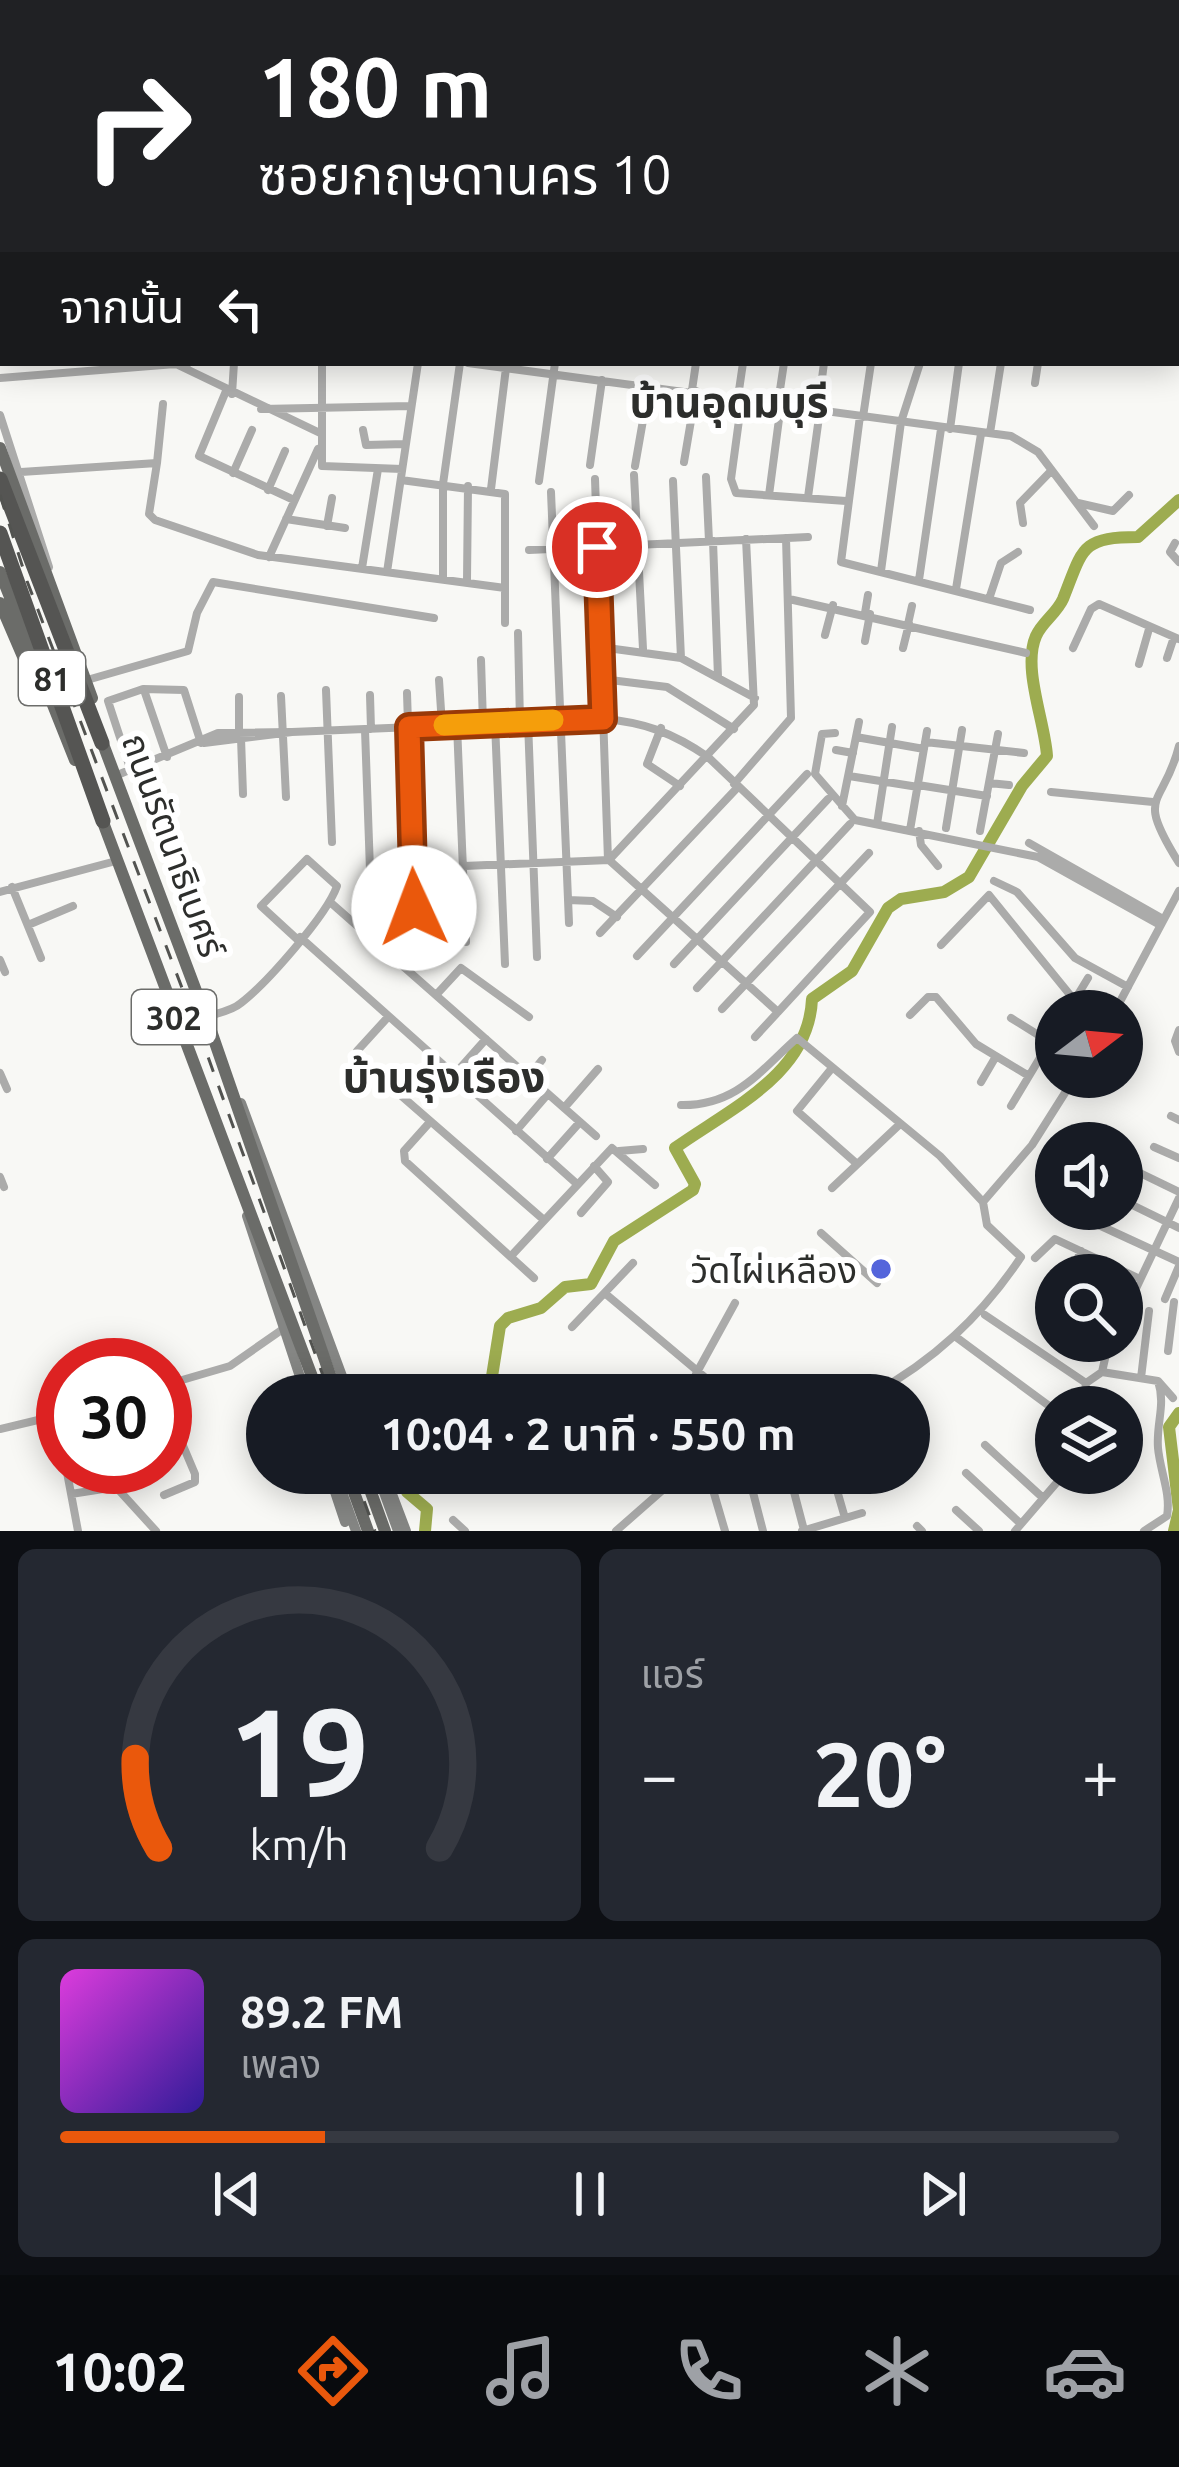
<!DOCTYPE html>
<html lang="th">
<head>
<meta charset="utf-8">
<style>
	body { margin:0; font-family:Ubuntu,"Noto Sans Thai",sans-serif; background:#242831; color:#f1f3f6; height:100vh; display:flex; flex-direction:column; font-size:45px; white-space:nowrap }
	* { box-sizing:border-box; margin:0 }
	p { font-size:39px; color:#9ea1a6 }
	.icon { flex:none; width:66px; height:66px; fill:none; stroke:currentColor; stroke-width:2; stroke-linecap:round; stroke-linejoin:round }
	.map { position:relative; height:1531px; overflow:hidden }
	.sheet { display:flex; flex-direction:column; gap:18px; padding:18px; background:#0d0f14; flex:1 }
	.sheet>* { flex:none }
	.top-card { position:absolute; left:0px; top:0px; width:1179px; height:366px; box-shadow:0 6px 30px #0003; background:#202124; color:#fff; overflow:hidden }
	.needle { width:78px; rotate:74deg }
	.buttons { position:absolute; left:1035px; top:990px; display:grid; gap:24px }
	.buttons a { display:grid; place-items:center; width:108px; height:108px; border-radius:50%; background:#171b24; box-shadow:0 6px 30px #0003; font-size:60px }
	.speed { position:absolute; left:36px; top:1338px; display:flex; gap:24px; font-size:60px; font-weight:700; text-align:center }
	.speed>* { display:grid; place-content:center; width:156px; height:156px; border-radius:50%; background:#171b24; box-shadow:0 6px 30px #0003; line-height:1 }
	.speed .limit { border:18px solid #d22; background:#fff; color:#111 }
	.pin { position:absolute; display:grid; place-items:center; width:102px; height:102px; color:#fff; margin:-51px; border:6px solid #fff; border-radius:50%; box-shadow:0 3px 12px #0007 }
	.me { position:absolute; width:132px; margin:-66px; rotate:358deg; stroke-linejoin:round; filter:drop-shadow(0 0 9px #0008) }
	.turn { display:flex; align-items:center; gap:42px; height:252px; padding:0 60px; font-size:54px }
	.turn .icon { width:156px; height:156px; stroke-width:2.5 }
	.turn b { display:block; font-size:84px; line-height:102px }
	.then { display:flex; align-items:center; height:114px; padding:0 60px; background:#0003; gap:24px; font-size:45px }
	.big { font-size:90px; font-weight:600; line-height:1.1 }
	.sheet .card { flex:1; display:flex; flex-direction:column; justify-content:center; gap:18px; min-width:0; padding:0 42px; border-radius:18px; background:#242831 }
	.sheet .dial { align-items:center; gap:0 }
	.dial svg { height:312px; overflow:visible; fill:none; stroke:#363941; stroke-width:7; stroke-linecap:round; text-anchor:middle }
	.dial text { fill:#f1f3f6; stroke:none }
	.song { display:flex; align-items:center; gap:36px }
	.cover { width:144px; height:144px; border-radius:18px; background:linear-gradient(135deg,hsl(300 70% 55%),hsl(250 70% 35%)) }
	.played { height:12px; border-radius:6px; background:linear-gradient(90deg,#ea580c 25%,#363941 25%) }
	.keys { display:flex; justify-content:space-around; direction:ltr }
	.heat { display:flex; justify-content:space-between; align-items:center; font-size:66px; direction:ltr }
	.sheet .tiles { flex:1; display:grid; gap:18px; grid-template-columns:1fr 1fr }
	.card:last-child { grid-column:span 2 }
	.trip { position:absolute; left:246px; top:1374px; width:684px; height:120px; border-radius:60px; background:#171b24; box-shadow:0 6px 30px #0003; font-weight:600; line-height:120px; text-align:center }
	.menu { display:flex; height:192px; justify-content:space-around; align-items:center; background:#090b0e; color:#9ea1a6 }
	.menu .icon { width:84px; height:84px }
	.menu .active { color:#ea580c }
	.menu b { font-size:54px; color:#f1f3f6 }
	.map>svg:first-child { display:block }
</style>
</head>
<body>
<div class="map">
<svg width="1179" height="1531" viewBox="0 0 1179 1531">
	<rect width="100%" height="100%" fill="#f8f8f5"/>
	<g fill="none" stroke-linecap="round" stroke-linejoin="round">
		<path stroke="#9dac50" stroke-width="8" d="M1177,1529L1179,1528"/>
		<path stroke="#9dac50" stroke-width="12" d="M1070,0L1073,3
			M1176,169L1179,171
			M496,1395L490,1389L500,1326L508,1318L541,1308L565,1287L591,1284L614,1241L693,1190L695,1184L675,1148C731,1108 809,1074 812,999L852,971L888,908L901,899L944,892L969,877L1022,786L1047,756C1045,722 1022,668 1036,636C1042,622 1057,613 1063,599C1083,549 1080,537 1138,537L1179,500
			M403,1473L407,1492L427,1509L425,1531
			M1174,1531L1179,1510L1169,1427L1179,1413"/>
		<path stroke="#ababaa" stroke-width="8" d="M603,3V0
			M646,3V0
			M690,3V0
			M727,3V0
			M770,3L771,0
			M808,3V0
			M823,3V0
			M914,3L915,0
			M994,3V0
			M1035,3V0
			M1176,232L1179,233
			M1176,269L1179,270
			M1176,306L1179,307
			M322,363V466L402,469
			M468,363L1011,436L1038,452L1094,526
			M178,365L320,433
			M0,378L188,363
			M1035,383L1038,363
			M692,390L696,363
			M226,391L199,456L294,500
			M232,394L234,363
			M738,397L743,363
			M742,398L731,479L736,493L846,501
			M778,403L784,363
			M261,409L411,406
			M818,409L824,363
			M0,415L49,567
			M860,416L841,562L1030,610
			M863,417L871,363
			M950,429L959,363
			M363,430L366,445L405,444
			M990,433L1001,363
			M684,462L696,391
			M157,463L149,514L155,520L258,555L505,588
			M590,465L602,380
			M635,466L649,386
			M21,472L157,463L163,404
			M233,473L252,430
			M634,475L643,649
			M706,477L709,541
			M595,479L608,860
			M401,480L505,494V623
			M539,481L555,363
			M673,481L681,658
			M491,489L506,368
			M268,490L285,451
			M551,492L569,923
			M769,495L781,404
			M808,497L820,410
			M1078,503L1113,511L1129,495
			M286,519L345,528
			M1023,523L1020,503L1051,471
			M327,526L332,498
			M713,541L718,677
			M1175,543L1170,552L1179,562
			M529,550L808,537
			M269,557L318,449
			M362,568L378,469
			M881,571L901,422L920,363
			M387,572L418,363
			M443,578V484L460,363
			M919,580L941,429
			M467,581L468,486
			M956,589L981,434
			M789,599L1026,653
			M989,599L1001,563L1018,552
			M865,613L868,595
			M908,624L912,606
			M518,633L520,722
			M825,635L833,605
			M865,641L870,614
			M600,647L681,658L755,698
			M903,648L909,624
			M1073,648L1091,609L1099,604L1179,639
			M1167,658L1174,637
			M481,660L483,723
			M1139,664L1149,629
			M602,679L667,687L734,729
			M87,680L188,651L197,613L213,582L434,618
			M439,680L442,725
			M144,690L167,757
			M326,690L332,842
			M407,693L414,908
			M370,695L371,729
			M281,696L286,797
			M528,722L537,957
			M495,723L505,964
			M457,725L466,942
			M661,728L647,764L680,786
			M239,730V697
			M365,730L370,870
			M835,733L822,734L815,774L855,820L1038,857L1160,925
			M856,737L924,749
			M241,738L243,794
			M925,742L1024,753
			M204,743L292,732L603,719C644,722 673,733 708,757L870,912L755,1037
			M1179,746C1163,809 1134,791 1179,863
			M836,750L853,753
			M131,771L108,701L143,689L184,690L201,743
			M115,776L218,733L291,732
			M849,776L918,787
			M989,783L1009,785
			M734,784L791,718L786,538
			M918,785L987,796
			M1051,792L1153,802
			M842,806L859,722
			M877,824L892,727
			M946,828L962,730
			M910,830L927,731
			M919,831L921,845L938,866
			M980,831L998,734
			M1029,843L1163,919
			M609,860L754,705L746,539
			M464,866L609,860L778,1012
			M994,881L1017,892L1075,958L1128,987
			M12,887L41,958
			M0,892L116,861
			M568,900L593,901L617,917
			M330,902L596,1136
			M28,925L73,906
			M364,932L392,900
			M600,933L738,787
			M300,937L577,1184
			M941,945L989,895L1075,1001
			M637,956L807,774
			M0,960L5,972
			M400,962L418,941
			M674,964L828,799
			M697,988L850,824
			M436,995L461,968L529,1017
			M722,1009L869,853
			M1068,1011L1088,978
			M1115,1011L1179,891
			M910,1015L928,997H936L976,1044L1029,1076
			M206,1017C217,1013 232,1011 241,1003C266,984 327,915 337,886L307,859L261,906L298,940
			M388,1017L357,1051L359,1059L544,1220
			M1011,1018L1056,1046
			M1179,1030L1175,1041L1179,1052
			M832,1068L797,1111L856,1163
			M0,1073L7,1089
			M454,1075L486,1039
			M529,1076L542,1060
			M981,1082L995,1058
			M681,1105C736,1106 760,1071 797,1038L940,1156L983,1202
			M1011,1106L1056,1031
			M564,1108L598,1069
			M1171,1116L1179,1120
			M430,1122L404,1151L405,1161L534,1278
			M516,1131L548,1094
			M1154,1147L1179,1158
			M619,1151L643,1149
			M547,1159L580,1122
			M1140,1173L1179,1192
			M0,1177L4,1187
			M832,1188L900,1124
			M1122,1200L1179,1228
			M1064,1209L1179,1262
			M581,1213L608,1182L594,1166
			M821,1233L877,1283
			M512,1255L612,1148L655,1185
			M1035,1258L1055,1239L1140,1279
			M1070,1275L1081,1251
			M1104,1275L1109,1264
			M607,1295L726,1395
			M1131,1299L1179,1198
			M1165,1299L1179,1266
			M985,1315L1086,1383
			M572,1327L633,1263
			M956,1337L1056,1411
			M1168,1351L1174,1302
			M1102,1372L1109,1341
			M696,1374L735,1303
			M1141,1378L1149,1311
			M165,1385L230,1366L283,1329
			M283,1394L302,1384
			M871,1395C933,1361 981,1317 1021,1257L987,1225L983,1202L1032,1145L1075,1077
			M1083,1407L1086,1383L1102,1372L1158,1381L1173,1398
			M61,1415L63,1441
			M0,1429L63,1414
			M985,1445L1042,1497
			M66,1467L78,1531
			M708,1473L725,1531
			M748,1473L763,1531
			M789,1473L804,1530
			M832,1473L845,1518
			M966,1473L1021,1524
			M71,1494L116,1487L156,1531
			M164,1495L195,1482V1474L165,1403
			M956,1510L979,1531
			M453,1520L465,1531
			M917,1526L922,1531
			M616,1531L682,1473
			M802,1531L862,1513
			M1015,1531L1065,1473
			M1144,1531L1167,1516C1171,1493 1160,1471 1158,1448C1156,1423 1166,1405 1158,1381"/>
		<path stroke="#858684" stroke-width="10" d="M241,1103L349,1395
			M247,1216L306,1395
			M335,1473L356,1531
			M377,1473L398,1531
			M384,1473L406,1531
			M330,1477L345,1522"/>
		<path stroke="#6b6c69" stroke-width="12" d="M0,448L92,698
			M0,572L75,760
			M0,603L30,673
			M100,736L210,1028L337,1395
			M101,817L319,1395
			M347,1473L368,1531
			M364,1473L385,1531"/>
		<path stroke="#555553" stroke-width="15" d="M0,479L102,743
			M0,533L103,821"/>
		<path stroke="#525350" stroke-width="3" stroke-dasharray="15 15" stroke-linecap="butt" d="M59,3L61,0
			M0,120L3,109
			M0,495L27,581L203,1043L330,1395
			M354,1473L375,1531"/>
	</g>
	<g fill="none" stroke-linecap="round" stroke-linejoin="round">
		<defs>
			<path id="route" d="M414,908L409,727L603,719L597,547"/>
		</defs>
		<use href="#route" stroke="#983908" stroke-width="30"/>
		<use href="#route" stroke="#ea580c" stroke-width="21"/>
		<path stroke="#f59e0b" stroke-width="21" d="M444,725L553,720"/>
	</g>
	<circle fill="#5465db" stroke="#fff" stroke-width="4.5" cx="881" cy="1269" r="12"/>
	<g text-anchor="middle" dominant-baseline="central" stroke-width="12" stroke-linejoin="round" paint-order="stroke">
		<g fill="#fff" stroke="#6c6d6b" stroke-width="3">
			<rect x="19" y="651" width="66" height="54" rx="9"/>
			<rect x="132" y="990" width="84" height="54" rx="9"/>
		</g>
		<g font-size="33" font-weight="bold" fill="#2d2e2c">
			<text x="52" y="678">81</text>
			<text x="174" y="1017">302</text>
		</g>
		<g font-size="36" fill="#2d2e2c" stroke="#fff">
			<text transform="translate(174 845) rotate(70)">ถนนรัตนาธิเบศร์</text>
		</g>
		<g font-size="36" fill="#2d2e2c" stroke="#fff" text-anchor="end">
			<text x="857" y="1269">วัดไผ่เหลือง</text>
		</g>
		<g font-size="42" font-weight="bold" fill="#2d2e2c" stroke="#fff">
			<text x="729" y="401">บ้านอุดมบุรี</text>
			<text x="444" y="1076">บ้านรุ่งเรือง</text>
		</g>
	</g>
</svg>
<div class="buttons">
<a><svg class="needle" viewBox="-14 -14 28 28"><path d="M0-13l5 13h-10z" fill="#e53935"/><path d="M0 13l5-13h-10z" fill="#9ea1a6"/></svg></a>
<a><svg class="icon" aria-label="sound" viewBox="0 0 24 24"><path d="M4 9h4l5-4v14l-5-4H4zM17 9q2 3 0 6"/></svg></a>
<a><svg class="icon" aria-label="search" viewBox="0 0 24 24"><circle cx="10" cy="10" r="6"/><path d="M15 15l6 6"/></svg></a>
<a><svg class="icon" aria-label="layers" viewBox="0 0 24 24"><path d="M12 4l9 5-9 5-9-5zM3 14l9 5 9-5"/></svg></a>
</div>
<div class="speed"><div class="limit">30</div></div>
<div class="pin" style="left:597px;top:547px;background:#d93025"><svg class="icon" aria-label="arrive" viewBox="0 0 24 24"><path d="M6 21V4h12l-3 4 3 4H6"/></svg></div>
<svg class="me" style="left:414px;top:908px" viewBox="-20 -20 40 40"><circle r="19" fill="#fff"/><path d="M0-13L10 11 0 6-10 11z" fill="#ea580c"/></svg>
<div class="trip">10:04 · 2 นาที · 550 m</div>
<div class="top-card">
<div class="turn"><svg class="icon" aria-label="right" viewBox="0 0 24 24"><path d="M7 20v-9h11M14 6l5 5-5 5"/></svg><div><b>180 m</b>ซอยกฤษดานคร 10</div></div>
<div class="then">จากนั้น<svg class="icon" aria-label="left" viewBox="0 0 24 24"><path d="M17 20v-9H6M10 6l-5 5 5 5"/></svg></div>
</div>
</div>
<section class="sheet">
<div class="tiles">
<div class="card dial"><svg viewBox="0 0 100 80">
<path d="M14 69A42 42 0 1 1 86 69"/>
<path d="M14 69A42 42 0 0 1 8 46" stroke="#ea580c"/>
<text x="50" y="56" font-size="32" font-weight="700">19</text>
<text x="50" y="72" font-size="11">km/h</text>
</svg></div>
<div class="card"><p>แอร์</p>
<div class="heat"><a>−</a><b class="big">20°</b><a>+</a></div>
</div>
<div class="card">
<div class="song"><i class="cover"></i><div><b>89.2 FM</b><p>เพลง</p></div></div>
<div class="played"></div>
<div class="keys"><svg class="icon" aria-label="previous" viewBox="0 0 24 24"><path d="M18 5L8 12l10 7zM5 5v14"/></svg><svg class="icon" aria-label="pause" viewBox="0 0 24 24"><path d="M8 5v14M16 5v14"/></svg><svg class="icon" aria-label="next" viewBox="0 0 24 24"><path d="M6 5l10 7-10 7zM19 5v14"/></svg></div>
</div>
</div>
</section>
<nav class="menu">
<b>10:02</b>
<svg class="icon active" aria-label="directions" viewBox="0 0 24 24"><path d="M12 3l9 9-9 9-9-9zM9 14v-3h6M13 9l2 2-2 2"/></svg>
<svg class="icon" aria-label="music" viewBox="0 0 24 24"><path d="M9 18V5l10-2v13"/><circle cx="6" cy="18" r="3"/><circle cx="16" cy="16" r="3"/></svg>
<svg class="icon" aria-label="phone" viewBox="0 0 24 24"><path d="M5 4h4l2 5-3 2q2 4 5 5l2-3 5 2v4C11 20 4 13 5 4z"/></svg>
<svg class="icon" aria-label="climate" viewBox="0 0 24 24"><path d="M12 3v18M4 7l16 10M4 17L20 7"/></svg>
<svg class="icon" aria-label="car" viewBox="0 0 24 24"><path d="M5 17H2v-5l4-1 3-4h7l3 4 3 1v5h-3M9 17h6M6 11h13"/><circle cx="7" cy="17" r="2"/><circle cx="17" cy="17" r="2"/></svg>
</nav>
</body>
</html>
